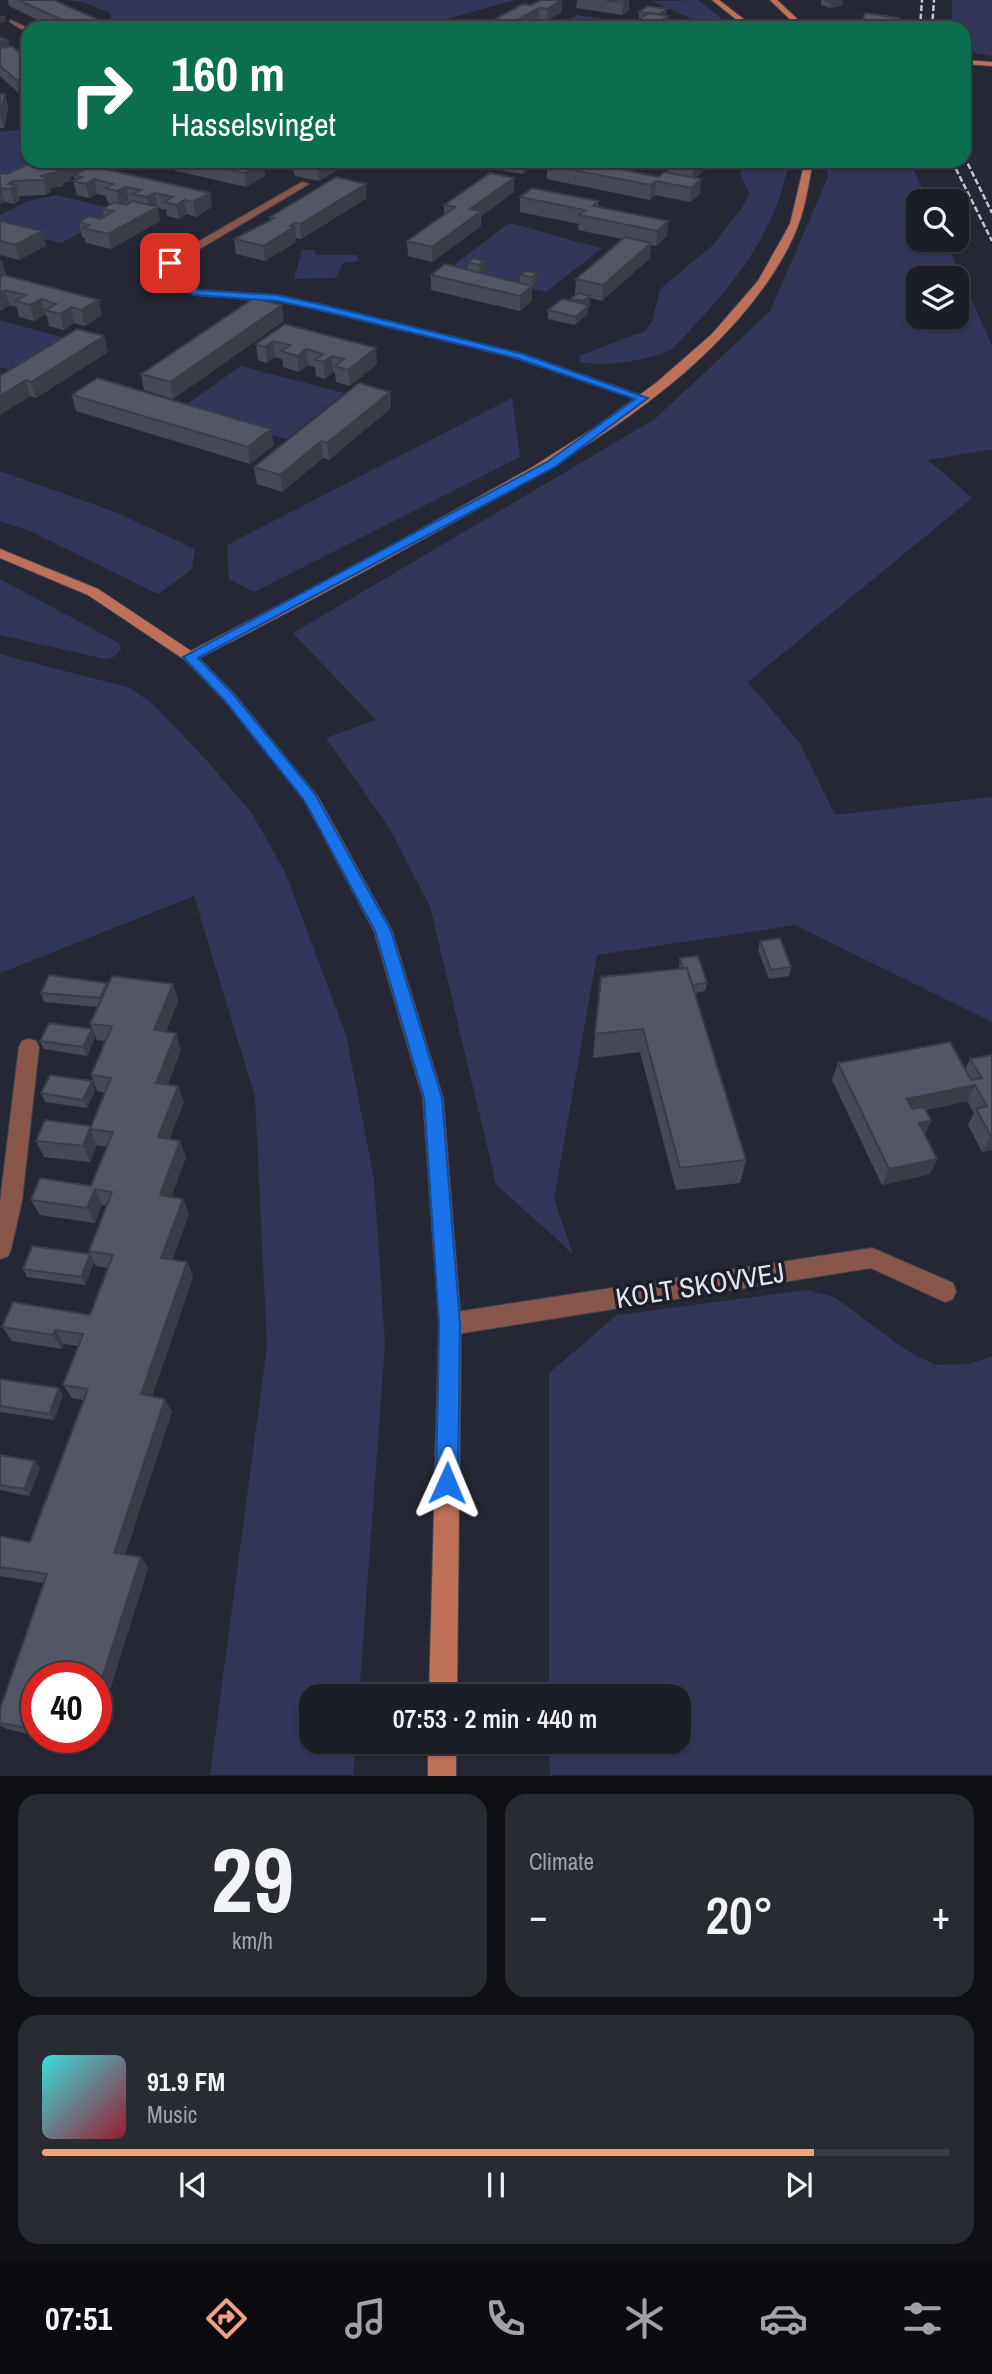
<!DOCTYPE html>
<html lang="en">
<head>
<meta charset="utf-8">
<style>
	body { margin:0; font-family:"Archivo Narrow",sans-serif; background:#292b33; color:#f1f3f6; height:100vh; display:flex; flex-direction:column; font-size:26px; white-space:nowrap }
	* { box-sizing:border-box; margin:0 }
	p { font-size:23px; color:#a0a2a7 }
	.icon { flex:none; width:38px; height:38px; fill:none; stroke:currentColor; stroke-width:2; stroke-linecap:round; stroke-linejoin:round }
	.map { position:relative; height:1776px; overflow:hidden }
	.side { display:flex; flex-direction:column; gap:18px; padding:18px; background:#0f1015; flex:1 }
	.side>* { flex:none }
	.hud { position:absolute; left:21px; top:21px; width:950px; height:147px; border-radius:21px; box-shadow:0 2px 5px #0004,0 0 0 2px #3a3c44; background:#0b6e4f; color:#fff; overflow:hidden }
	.controls { position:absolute; left:906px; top:189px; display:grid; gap:14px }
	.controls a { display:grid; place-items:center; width:63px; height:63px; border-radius:14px; background:#1c1e27; box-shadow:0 2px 5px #0004,0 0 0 2px #3a3c44; font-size:35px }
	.speed { position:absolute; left:21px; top:1662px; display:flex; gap:14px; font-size:35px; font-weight:700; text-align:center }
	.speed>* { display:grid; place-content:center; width:91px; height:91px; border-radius:50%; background:#1c1e27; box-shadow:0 2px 5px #0004,0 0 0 2px #3a3c44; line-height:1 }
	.speed .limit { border:10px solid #d22; background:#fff; color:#111 }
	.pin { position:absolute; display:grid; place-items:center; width:60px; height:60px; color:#fff; margin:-30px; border-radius:14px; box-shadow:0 4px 10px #0006 }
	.me { position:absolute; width:77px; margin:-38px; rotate:1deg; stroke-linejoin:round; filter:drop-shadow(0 0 5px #0008) }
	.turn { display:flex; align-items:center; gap:24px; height:147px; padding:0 35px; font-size:32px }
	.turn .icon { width:91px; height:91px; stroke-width:2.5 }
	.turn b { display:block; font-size:49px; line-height:60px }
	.big { font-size:52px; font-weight:600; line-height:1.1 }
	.side .tile { flex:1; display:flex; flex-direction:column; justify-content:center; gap:10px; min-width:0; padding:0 24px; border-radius:21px; background:#292b33 }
	.side .dial { align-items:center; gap:0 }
	.dial b { font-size:91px; line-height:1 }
	.song { display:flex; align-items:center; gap:21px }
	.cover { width:84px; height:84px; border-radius:10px; background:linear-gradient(135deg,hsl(180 70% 55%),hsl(350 70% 35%)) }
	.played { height:7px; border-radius:4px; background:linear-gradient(90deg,#f49f86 85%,#3a3c44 85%) }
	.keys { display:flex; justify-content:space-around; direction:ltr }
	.heat { display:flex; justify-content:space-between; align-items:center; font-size:38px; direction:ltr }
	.side .tiles { flex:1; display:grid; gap:18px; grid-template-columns:1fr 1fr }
	.tile:last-child { grid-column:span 2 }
	.trip { position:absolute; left:299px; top:1684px; width:392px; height:70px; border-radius:21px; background:#1c1e27; box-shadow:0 2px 5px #0004,0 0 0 2px #3a3c44; font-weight:600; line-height:70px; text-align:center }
	.tabs { display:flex; height:112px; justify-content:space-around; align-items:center; background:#0b0c10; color:#a0a2a7 }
	.tabs .icon { width:49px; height:49px }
	.tabs .selected { color:#f49f86 }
	.tabs b { font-size:32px; color:#f1f3f6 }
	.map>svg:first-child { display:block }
</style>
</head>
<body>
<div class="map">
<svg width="992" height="1776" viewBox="0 0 992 1776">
	<rect width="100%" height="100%" fill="#252834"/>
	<path fill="#323759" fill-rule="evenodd" d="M66,0H515L414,28H113L110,13L83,2Z
		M698,0L734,28H692L695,23L690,18L651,1Z
		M952,0H992V56L964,51V28H952Z
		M577,15L630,23L623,28H555Z
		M28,129V161H50L0,175V132Z
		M744,161H788V164C774,241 725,294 672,349C648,361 607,367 580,362L579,356L645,331L652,321L660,289L713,245L744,205L749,193L740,173Z
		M826,161H910L928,201H919V240H945L992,346V449L928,460L972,498L748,682L799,742L835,815L992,797V1022L795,925L597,955L554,1199L573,1254L496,1184L430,906L388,826L326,738L376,720L293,633L655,419L770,311L828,177ZM919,278H957V317H919Z
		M55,195L122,211L61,243L0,228V215L28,201Z
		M509,223C541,230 569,241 602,248L546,292L449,269Z
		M302,250H314L316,255H357L359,261L343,263L336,278L294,279Z
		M0,320L67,339L14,371L0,367Z
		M241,366L344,393L286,439L180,409Z
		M512,398L520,457L254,592L229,579L227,545Z
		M0,471L115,512L195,549L192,569L158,594L30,531L0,521Z
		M0,579L119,643L121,649L114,657L105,659L0,635Z
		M0,654L130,688L154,705L207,761L251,812L285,872L346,1035L374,1179L385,1345L359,1696H312V1741H356L353,1775H210L267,1346L255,1097L194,896L0,973Z
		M808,1290L834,1297L909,1352L936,1365L969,1364L992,1356V1775H550L549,1741H679V1696H549V1373L617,1315Z"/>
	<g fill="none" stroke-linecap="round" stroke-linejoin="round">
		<defs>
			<path id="street" d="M10,20L28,28V33L10,22Z
				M28,49V53L0,58V54Z
				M302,182L309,184L174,264V273L182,283L200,290L277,295L319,304L523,354L649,398L639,400L515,358L319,310L277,301L194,295L174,287L164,273L165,261Z
				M29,1039L36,1041L39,1047L22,1200L11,1249L8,1256L0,1259V1202L19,1047L22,1041Z
				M872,1248L953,1283L956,1291L953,1299L945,1302L871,1268L450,1335L442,1332L439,1324L442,1316L450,1313Z"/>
			<path id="secondary" d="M712,0H719L755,28H747Z
				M770,0H777L807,28H799Z
				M964,60L992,62V66L964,64Z
				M805,161H813C809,181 806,204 799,223C792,243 778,267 766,284C686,397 552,468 434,533C356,576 278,618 199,658L235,695L318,797L392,931L443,1098L461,1324L457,1696H429L439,1324L423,1098L374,931L304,800L225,701L185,660L88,595L0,558V549L98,589L191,651L358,564L531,468L594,428L656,383L712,334L758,281L790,224Z
				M428,1741H456V1776H428Z"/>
		</defs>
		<use href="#street" stroke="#434652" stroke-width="2"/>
		<use href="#secondary" stroke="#434652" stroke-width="2"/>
		<use href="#street" fill="#895749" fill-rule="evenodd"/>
		<use href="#secondary" fill="#bf7059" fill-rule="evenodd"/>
		<path stroke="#c4c6cf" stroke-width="2.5" stroke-dasharray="6 2.5" stroke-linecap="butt" d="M920,28L922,0
			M932,28L934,0
			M964,156L992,213
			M952,161L992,241"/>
	</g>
	<path fill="#474a56" d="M8,0H54L99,20L101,28H55L9,6Z
		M562,0V12L546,21L539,20L524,28H485L484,25L531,5Z
		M577,0H629V10L622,15L576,8Z
		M821,0H843L842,6L830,8L821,5Z
		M639,12L666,16L667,28H636L637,21L641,18H639Z
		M865,13L900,25V28H861Z
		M0,37L8,41L19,93L0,76Z
		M0,94H5L8,107L4,128H0Z
		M134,161L263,162L265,176L246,187Z
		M289,161H352L319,181L295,176L294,171L290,170Z
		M500,161H538V163L523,174L500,170Z
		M668,162L707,168L695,178L700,194L690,202L655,195L650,200L547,179V165L659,177L667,173Z
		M34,165H91L88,168L210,193L212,207L196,217L187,214L179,219L167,216L166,210L158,208L160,221L111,249L86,243L85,238L82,237L79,222L100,219L104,216L103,209L112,204L108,203L106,196L97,194L89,198L77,195L73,181L75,180L74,176L70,177L71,180L63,183V186L51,188V192L46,195L19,196L20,200L14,204L5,202L0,204V173L7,174Z
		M514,178V192L481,216V226L432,262L408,256L407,241L444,215V205Z
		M520,197L598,201V207L668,221L667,236L656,246L651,245L650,258L602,301L590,298L589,304L588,305V313L575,325L548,319V310L571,301V299L575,295L576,279L622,239L578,230L579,224L520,212Z
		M367,198L301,239L296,238V242L265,261L236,254L234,239L270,220V217Z
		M0,221L46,246L19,260L0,255Z
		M473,258L485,269L480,273L520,283V275L526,271L537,281L532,286V301L520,311L431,290V275L468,270V263Z
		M6,275L102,315L85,326L74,323L64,330L49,326L47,316L45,315L34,321L19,317L17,307L10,305L0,311Z
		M284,321L173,399L144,390L141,374Z
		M285,324L377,364L350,386L336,382L335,373L333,372L325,379L316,376L315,367L308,365L299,372L283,367L282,359L275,357L267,363L258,360L256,344Z
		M108,352L36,398L30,396L0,415V373L1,375Z
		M390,392L391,408L329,460L323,458L282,492L257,484L254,467Z
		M72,395L274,445L250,464L76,411Z
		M760,941L791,967L789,976L769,979L758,950Z
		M680,958L707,983L705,991L695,993L746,1160L740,1183L676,1190L640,1052L593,1058L601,977L679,969Z
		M107,983L108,986L173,984L178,1001L166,1031L181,1050L168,1084L178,1086L184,1102L169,1139L186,1157L171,1197L183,1199L189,1214L172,1260L187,1262L193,1277L152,1396L172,1412L125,1555L141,1557L148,1568L96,1734V1678H37V1736L7,1729L0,1725V1709L44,1583L0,1576V1536L30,1542L83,1400L72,1398L63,1385L78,1346L64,1344L62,1349L12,1341L2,1327L90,1315L108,1268L96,1266L89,1251L107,1205H102L95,1223L40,1215L31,1200L91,1186L107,1147L97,1145L90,1162L44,1157L36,1141L91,1126L105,1093L97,1091L91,1075L105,1041L97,1040L90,1024L98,1007L44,1002L41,993Z
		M95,1038L87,1056L44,1049L40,1041Z
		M992,1055V1150L982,1152L968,1125L974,1113L967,1101L926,1110L931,1120L925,1134L937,1159L930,1174L882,1185L832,1080L838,1063L965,1070L970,1059Z
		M92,1081L95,1090L87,1108L45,1102L41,1093Z
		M90,1254L94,1262L85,1285L27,1277L23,1269Z
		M0,1379L63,1395L54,1420L0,1412Z
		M0,1455L35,1461L40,1468L29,1496L0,1490Z
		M48,1738H95L92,1747Z"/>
	<path fill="#3a3c46" d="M562,0V12L546,21L547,9Z
		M627,0H629V10L622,15L623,3Z
		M843,0L842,6L830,8L831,2Z
		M539,8V20L524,28H503Z
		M667,9L666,15H658Z
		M5,15L6,22L0,23V16Z
		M668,16L667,28H656V24Z
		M99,20L101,28H74V25Z
		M8,41L9,47L0,49V42Z
		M28,78V91L19,93L16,80Z
		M5,94L8,107L4,128L0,114Z
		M72,161H90L91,165L70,177L71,180L63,183V186L51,188V192L46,195L43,180L40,176L62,164Z
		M327,161H352L319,181L318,167Z
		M523,161H538V163L523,174Z
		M696,161H708L707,168L692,180L694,166Z
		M263,162L265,176L246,187L244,173Z
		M514,178V192L481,216V226L432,262V247L470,209Z
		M94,179L97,194L89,198L86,184Z
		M701,179L700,194L690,202L691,188Z
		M13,181L15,187L16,186L20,200L14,204L8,184Z
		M656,181L655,195L650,200L651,185Z
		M366,184L367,198L301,239L300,224Z
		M1,187L5,202L0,204V188Z
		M126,187L129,201L120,206L117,191Z
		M155,193L160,221L111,249L108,234L149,211L147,197Z
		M210,193L212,207L196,217L193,202Z
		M184,200L187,214L179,219L176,205Z
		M668,221L667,236L656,246L657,231Z
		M295,223L296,242L265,261L263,246Z
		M42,231L46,246L19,260L15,245Z
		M651,243L650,258L602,301L603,285Z
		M2,260L6,275L0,279V261Z
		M484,261L485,269L479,273V265Z
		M537,273V281L532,285V277Z
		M532,286V301L520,311V296Z
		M5,290L10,305L0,311V293Z
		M590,296L589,304L583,309V301Z
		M41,299L45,315L34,321L30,305Z
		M99,300L102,315L85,326L81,310Z
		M282,305L284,321L173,399L170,382Z
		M589,305L588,313L575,325L576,317Z
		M71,307L74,323L64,330L60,314Z
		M104,336L108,352L36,398L31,382Z
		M273,341L275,357L267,363L265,347Z
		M376,348L377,364L350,386L348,370Z
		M306,349L308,365L299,372L297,356Z
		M332,356L333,372L325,379L323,362Z
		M26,380L30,396L0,415V396Z
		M390,392L391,408L329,460L327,443Z
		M271,429L274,445L250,464L248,447Z
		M321,441L323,458L282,492L280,475Z
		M107,983L110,991L103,1007L100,998Z
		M173,984L178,1001L160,1046L154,1030Z
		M92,1029L95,1038L87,1056L83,1047Z
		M176,1033L181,1050L162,1099L156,1083Z
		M92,1081L95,1090L87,1108L83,1100Z
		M975,1085L967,1101L900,1115L907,1099Z
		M178,1086L184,1102L164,1153L158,1137Z
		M931,1120L923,1137L919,1123Z
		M90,1129L97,1145L90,1162L83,1146Z
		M991,1136H992V1150L982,1152Z
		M180,1141L186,1157L166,1211L160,1195Z
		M937,1159L930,1174L882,1185L889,1169Z
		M95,1189L102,1205L95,1223L87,1208Z
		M183,1199L189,1214L168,1273L161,1258Z
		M90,1254L94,1262L85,1285L81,1277Z
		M187,1262L193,1277L148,1408L141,1394Z
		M55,1330L64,1344L62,1349L53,1335Z
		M59,1388L63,1395L54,1420L49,1414Z
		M165,1399L172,1412L122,1564L114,1553Z
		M35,1461L40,1468L29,1496L24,1489Z
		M141,1557L148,1568L96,1734V1697Z
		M83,1738H95L92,1747L83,1739Z"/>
	<path fill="#535664" stroke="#3a3c46" stroke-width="2" d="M18,0H54L99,20L74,25Z
		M541,0H562L547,9L539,8L503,28L484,25L523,4L531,5Z
		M605,0H627L623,3Z
		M825,0H841L831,2Z
		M648,6L667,9L659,14L649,13L646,15L642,16L646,13L639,12Z
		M649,13L668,16L656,24L665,25L661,28H638L646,22L637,21Z
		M865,13L899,18L900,25L862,23Z
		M428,24L446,27L443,28H420Z
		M538,24L561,28H532Z
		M0,37L8,41L0,42Z
		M12,46L28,60V78L16,80L0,66V48Z
		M0,94H5L0,114Z
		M43,161H72L62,164L68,165L61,169H52L60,171L40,176L48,178L43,180L13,181L8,184L16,186L10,189L0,188V173L7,174L28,164L34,165Z
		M192,161H247L251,162H263L244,173Z
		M293,161H327L318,167Z
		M553,161H579L659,177L664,172L701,179L691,188L656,181L651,185L547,165Z
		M669,161H700L694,166Z
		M91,166L210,193L193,202L184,200L176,205L164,202L173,197L155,193L147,197L132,194L141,190L126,187L117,191L105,188L113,184L94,179L86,184L73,181L82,177L74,175Z
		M490,173L514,178L470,209L481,211L432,247L407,241L455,207L444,205Z
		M336,177L366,184L300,224L295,223L290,226L294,227L263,246L234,239L269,221L274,218L270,217Z
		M532,188L598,201L593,206L668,221L657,231L579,215L585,210L520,197Z
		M133,201L158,207L108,234L83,228L89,225L79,222L89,216L100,219L114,211L103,209L114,202L126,205Z
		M0,221L42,231L15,245L0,241Z
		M625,237L651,243L603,285L576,279Z
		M473,258L484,261L479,265L468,263Z
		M445,264L532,286L520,296L431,275Z
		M526,271L537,273L532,277L520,275Z
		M4,275L99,300L81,310L71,307L60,314L45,310L56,304L41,299L30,305L15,301L26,295L5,290L0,293V277Z
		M578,293L590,296L583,301L571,299Z
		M254,298L282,305L170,382L141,374Z
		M562,299L589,305L576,317L548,310Z
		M285,324L376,348L348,370L335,366L344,359L332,356L323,362L315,360L323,354L306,349L297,356L281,351L290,345L273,341L265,347L256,344Z
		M77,329L104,336L31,382L26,380L0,396V376Z
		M97,378L271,429L248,447L72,395Z
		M359,383L390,392L327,443L321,441L280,475L254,467Z
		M780,938L791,967L771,970L760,941Z
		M698,956L707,983L692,985L687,968H683L680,958Z
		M687,968L746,1160L680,1168L643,1029L595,1034L601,977Z
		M49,975L107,983L100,998L41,993Z
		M112,976L173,984L154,1030L176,1033L156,1083L178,1086L158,1137L180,1141L160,1195L183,1199L161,1258L187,1262L141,1394L165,1399L114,1553L141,1557L96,1697V1678H37V1730L0,1723V1709L47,1574L0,1567V1536L30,1542L88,1389L63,1385L83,1334L55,1330L53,1335L2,1327L13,1302L90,1315L113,1255L89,1251L112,1192L95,1189L87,1208L31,1200L40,1178L91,1186L113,1132L90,1129L111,1078L91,1075L112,1026L90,1024Z
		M49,1023L92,1029L83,1047L40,1041Z
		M950,1042L971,1080L982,1078L970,1059L992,1055V1136H991L976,1109L987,1106L975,1085L907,1099L912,1109L924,1107L931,1120L919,1123L937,1159L889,1169L838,1063Z
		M50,1075L92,1081L83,1100L41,1093Z
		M45,1120L91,1126L83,1146L36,1141Z
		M32,1246L90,1254L81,1277L23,1269Z
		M0,1379L59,1388L49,1414L0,1406Z
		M0,1455L35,1461L24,1489L0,1485Z"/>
	<path fill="#1a73e8" stroke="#114b97" stroke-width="2" d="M166,261L174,263V273L181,283L199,290L277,295L319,304L523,354L648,398L555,467L198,658L234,695L315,794L391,931L442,1098L460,1324L458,1483L455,1491L447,1495L439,1491L436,1483L439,1324L424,1098L375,931L304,800L225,701L183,657L547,462L635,399L516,358L319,310L277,301L194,295L175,287L165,274Z"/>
	<g text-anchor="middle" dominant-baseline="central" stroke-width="7" stroke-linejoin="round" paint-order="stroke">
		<g font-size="28" fill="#e3e5ed" stroke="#1c1e2a">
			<text transform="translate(700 1285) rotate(-9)">KOLT SKOVVEJ</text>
		</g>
	</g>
</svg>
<div class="controls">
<a><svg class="icon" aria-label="search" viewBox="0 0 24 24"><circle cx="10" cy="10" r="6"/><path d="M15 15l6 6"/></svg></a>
<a><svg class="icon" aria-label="layers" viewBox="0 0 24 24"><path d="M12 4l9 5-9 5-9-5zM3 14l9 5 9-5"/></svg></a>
</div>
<div class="speed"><div class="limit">40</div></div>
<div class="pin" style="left:170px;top:263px;background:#d93025"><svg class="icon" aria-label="arrive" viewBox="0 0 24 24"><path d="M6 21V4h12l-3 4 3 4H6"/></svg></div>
<svg class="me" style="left:447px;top:1483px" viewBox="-20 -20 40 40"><path d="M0-17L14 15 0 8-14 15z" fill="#1a73e8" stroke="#fff" stroke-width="4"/></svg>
<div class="trip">07:53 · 2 min · 440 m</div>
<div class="hud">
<div class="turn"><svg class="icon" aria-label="right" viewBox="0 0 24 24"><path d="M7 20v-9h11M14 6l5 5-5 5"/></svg><div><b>160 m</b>Hasselsvinget</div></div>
</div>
</div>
<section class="side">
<div class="tiles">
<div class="tile dial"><b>29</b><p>km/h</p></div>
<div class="tile"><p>Climate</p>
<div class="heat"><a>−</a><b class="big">20°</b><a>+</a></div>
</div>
<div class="tile">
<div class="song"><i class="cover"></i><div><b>91.9 FM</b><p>Music</p></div></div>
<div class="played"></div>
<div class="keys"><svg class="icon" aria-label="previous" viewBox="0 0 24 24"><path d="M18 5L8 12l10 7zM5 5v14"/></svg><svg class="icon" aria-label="pause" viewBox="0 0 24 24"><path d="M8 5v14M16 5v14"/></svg><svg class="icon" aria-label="next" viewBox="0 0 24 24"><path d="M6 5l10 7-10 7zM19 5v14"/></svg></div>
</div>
</div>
</section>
<nav class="tabs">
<b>07:51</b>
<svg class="icon selected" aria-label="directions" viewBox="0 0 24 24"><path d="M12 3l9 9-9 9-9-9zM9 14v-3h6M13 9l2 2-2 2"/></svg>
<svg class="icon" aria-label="music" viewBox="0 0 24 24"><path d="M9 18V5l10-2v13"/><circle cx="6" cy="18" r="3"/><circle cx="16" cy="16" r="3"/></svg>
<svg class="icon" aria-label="phone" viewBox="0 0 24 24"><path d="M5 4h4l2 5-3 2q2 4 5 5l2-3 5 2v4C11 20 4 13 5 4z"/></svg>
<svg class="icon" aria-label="climate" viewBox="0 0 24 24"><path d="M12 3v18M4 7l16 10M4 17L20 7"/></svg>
<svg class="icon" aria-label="car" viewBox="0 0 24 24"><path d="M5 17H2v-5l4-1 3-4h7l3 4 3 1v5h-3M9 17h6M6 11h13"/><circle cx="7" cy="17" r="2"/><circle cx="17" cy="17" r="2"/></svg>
<svg class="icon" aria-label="filters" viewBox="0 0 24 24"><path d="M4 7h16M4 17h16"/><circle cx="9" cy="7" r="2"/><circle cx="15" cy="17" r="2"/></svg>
</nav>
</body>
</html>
